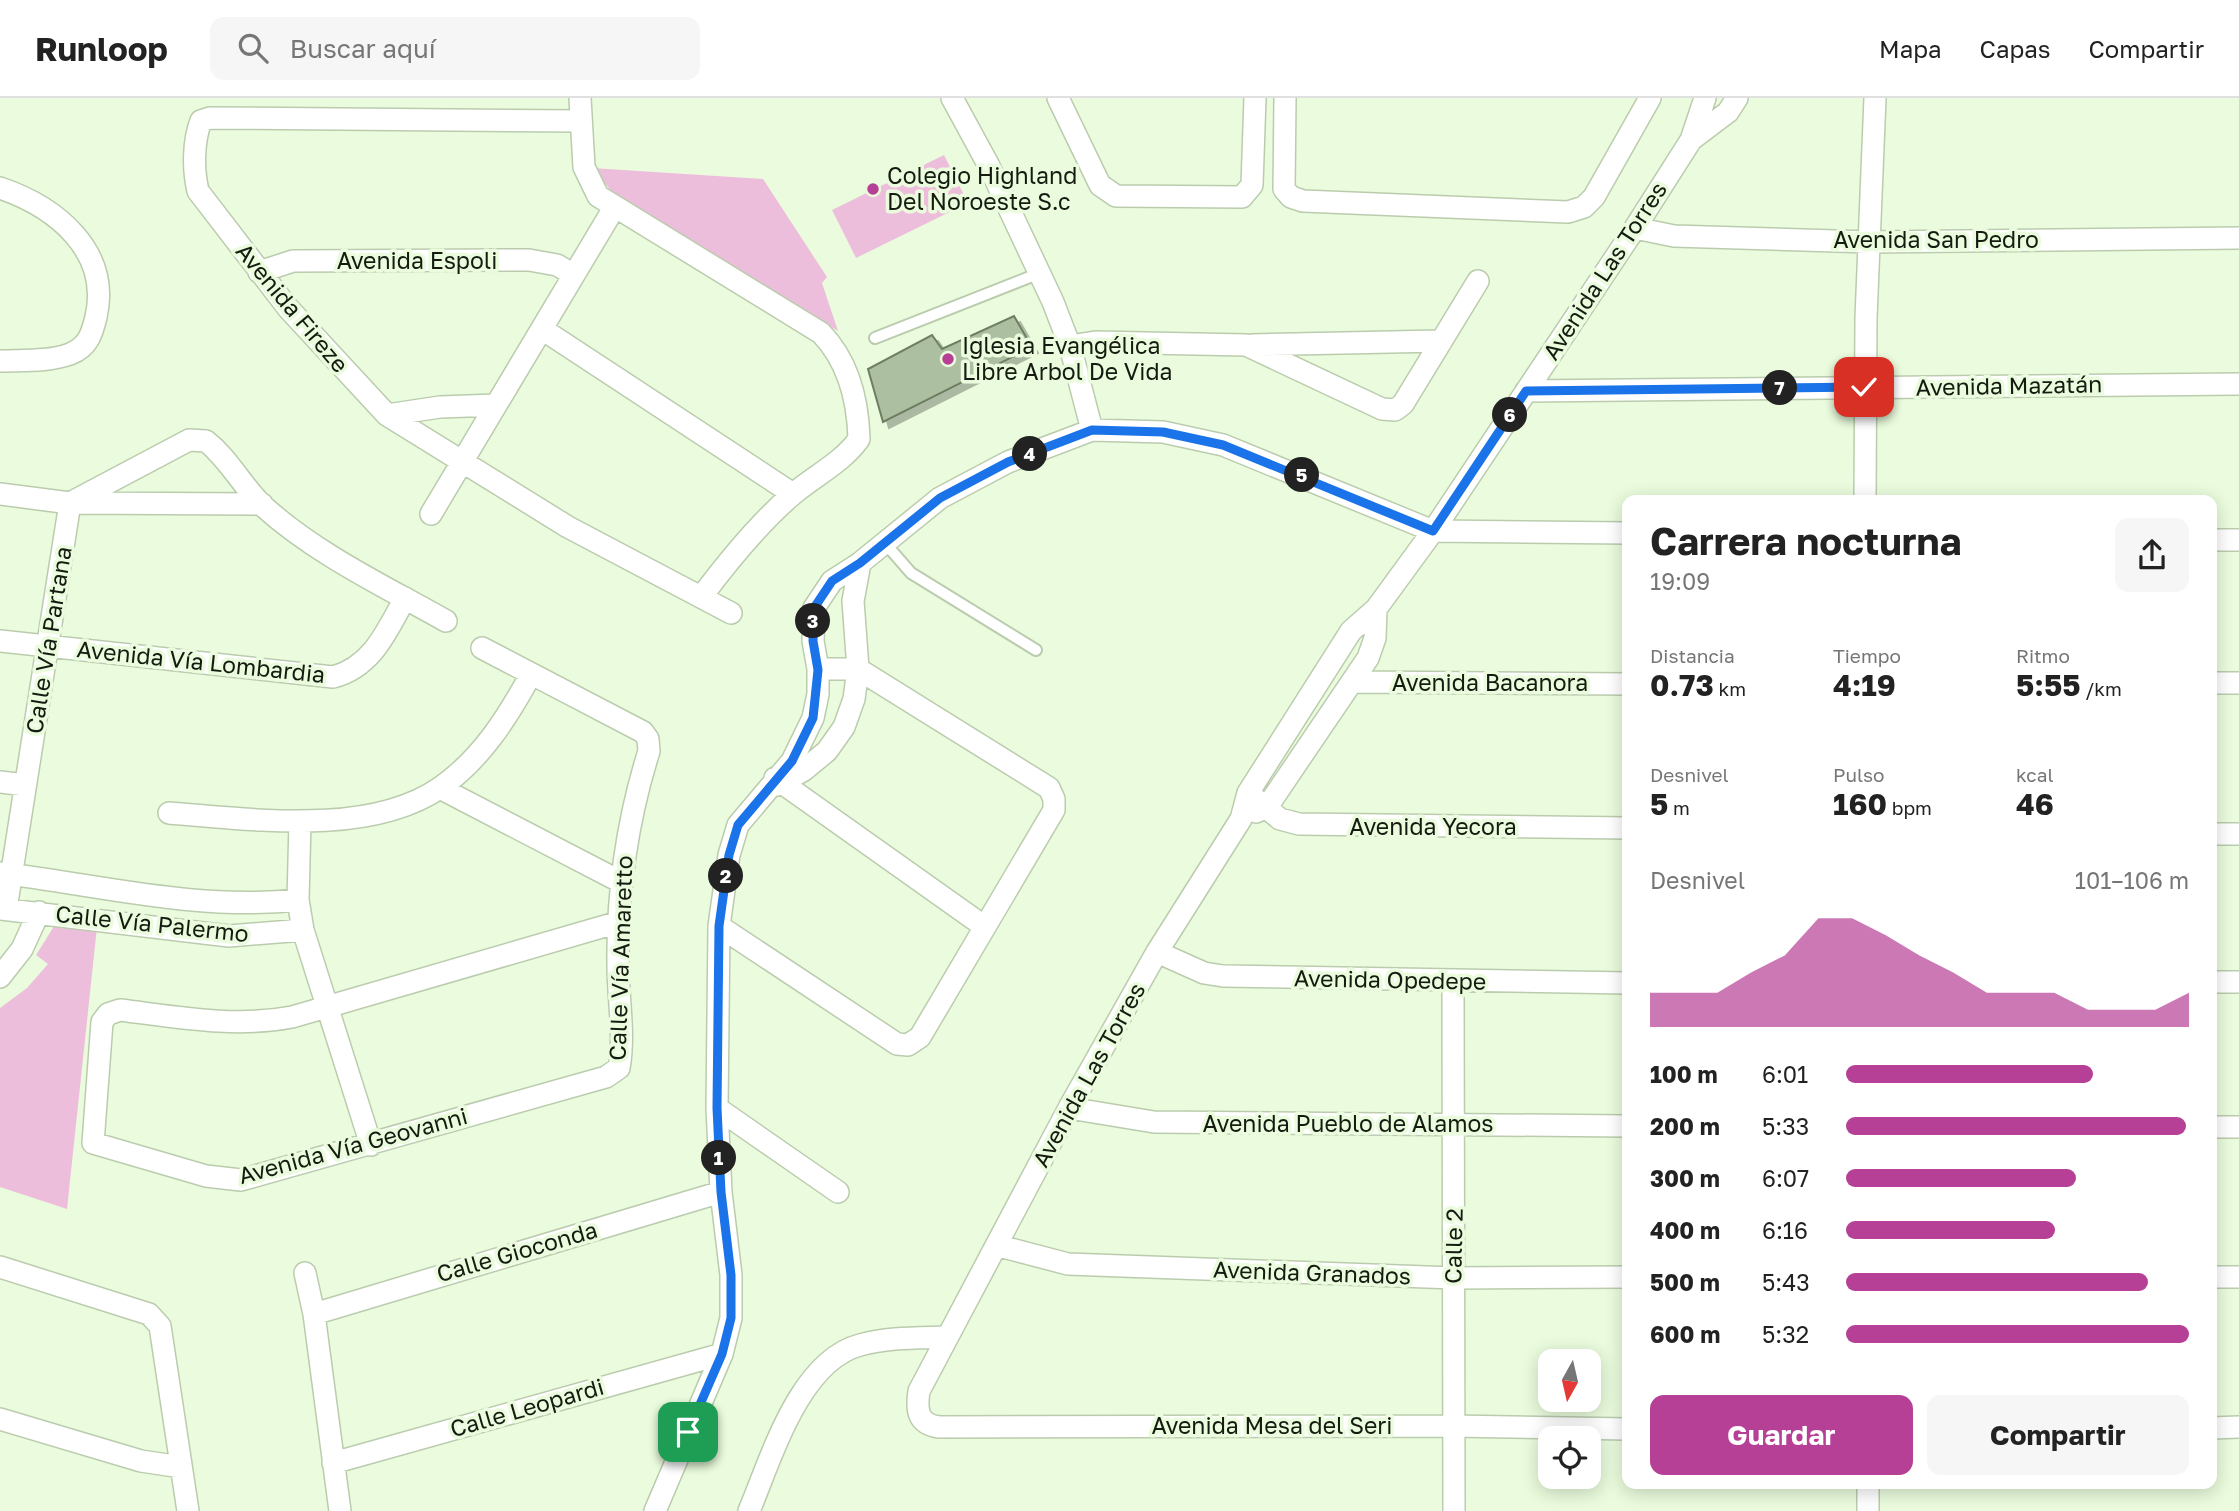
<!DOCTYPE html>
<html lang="es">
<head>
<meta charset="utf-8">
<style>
  :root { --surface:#fff; --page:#f6f6f6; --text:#222; --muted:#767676; --line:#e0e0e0; --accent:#b74097 }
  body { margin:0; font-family:"Golos Text",sans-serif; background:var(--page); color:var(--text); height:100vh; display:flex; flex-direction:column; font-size:26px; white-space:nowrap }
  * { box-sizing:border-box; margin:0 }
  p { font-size:23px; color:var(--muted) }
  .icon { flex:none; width:38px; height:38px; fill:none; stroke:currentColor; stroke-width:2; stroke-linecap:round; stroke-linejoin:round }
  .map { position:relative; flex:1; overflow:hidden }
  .drawer { position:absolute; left:1622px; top:397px; width:595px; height:994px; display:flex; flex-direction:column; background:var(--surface); border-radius:14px; box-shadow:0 4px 18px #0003 }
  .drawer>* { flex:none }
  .needle { width:46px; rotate:188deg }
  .tools { position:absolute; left:1538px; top:1251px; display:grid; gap:14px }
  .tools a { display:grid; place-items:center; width:63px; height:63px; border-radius:14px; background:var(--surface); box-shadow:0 4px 18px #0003; font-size:35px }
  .pin { position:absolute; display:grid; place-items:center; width:60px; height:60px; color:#fff; margin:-30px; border-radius:14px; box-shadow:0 4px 10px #0006 }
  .km { position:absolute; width:35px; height:35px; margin:-18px; border-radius:50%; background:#222; color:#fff; font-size:19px; line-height:35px; text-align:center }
  .round { display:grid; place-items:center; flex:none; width:74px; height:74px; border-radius:14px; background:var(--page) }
  .headline { display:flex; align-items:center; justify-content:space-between; height:119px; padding:0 28px }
  h1 { font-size:38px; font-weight:700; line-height:52px }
  .stats { display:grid; grid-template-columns:repeat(3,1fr); gap:10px; height:119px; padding:7px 28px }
  .stats div { display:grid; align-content:center }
  .stats b { font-size:30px; font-weight:700 }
  .stats small { font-size:19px; font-weight:400 }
  .stats p { font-size:19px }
  .chart { height:196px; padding:14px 28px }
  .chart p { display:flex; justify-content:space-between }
  .chart svg { width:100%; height:126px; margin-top:7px; fill:var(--accent); opacity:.7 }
  .action { display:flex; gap:14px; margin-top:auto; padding:14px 28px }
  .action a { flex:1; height:80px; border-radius:14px; background:var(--accent); color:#fff; font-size:28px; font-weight:700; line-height:80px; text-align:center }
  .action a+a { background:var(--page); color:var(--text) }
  ul { padding:0 28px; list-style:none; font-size:23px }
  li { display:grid; grid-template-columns:112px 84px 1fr; align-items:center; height:52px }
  li i { height:18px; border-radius:9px; background:var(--accent) }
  header { display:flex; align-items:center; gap:42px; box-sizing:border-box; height:98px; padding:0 35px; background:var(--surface); border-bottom:2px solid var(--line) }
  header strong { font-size:33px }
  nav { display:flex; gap:38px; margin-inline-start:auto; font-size:24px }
  .search { width:490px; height:63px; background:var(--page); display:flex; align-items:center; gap:18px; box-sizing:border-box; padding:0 24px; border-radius:14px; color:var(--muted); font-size:26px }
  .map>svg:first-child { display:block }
  .green { fill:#edbedc }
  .building { fill:#adbfa1; stroke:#6e7e63; stroke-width:2; filter:url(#shadow) }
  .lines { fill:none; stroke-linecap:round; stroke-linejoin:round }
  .lane-casing { stroke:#bbccae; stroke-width:14 }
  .street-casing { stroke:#bbccae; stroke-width:24 }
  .lane { stroke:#fff; stroke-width:10 }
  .street { stroke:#fff; stroke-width:21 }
  .route-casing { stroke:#fff; stroke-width:14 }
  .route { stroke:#1a73e8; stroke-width:9 }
  .poi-dot { fill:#b74097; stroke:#eafcdd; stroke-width:2.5 }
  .labels { text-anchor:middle; stroke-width:7; stroke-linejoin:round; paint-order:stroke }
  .poi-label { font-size:23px; fill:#151b10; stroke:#eafcdd; text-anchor:start }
  .street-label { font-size:23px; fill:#151b10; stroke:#eafcdd }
</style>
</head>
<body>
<header>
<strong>Runloop</strong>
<div class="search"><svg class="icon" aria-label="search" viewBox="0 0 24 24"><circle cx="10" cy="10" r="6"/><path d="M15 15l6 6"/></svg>Buscar aquí</div>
<nav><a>Mapa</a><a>Capas</a><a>Compartir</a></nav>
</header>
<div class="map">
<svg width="2239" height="1413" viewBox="0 0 2239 1413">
  <defs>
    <filter id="shadow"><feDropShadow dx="6" dy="6" stdDeviation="0" flood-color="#0004"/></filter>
  </defs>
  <rect width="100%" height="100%" fill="#eafcdd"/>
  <path class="green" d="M944 57 968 105 856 160 832 112Z
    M592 70 763 81 827 179 822 185 838 233 618 101Z
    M56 825 97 829 67 1111 0 1089V910L27 890 48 866 36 857Z"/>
  <path class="building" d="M1014 218 1032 249 883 324 868 271 932 237 942 251Z"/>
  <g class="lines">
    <g class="lane-casing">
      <path id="lane" d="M875 240 1040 175
        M884 444 911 475 1036 552"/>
    </g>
    <g class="street-casing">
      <path id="street" d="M580 0 584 69 598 98 821 235C848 263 858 303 859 341 842 365 814 378 792 397 758 426 729 462 702 498
        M952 0 989 68 1053 204 1070 248 1092 332
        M1058 0 1100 87 1116 98 1242 99 1252 87 1255 0
        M1285 0 1284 91 1291 99 1303 103 1568 114 1584 109 1594 99 1650 0
        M580 23 210 20 201 23C193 43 193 72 198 93L288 210 387 317 568 429 731 515
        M1691 42 1728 14 1737 0
        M0 90C56 109 111 153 96 219 92 236 88 249 70 256 48 264 23 262 0 263
        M1635 130 1674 138 1869 144 2239 140
        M259 174 293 163 529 162 557 167 574 177
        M542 231 793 396
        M1252 247 1439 243
        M1070 248 1095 244 1246 247 1382 311 1395 312 1403 306 1478 183
        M1526 293 2239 286
        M387 317 440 309 496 307
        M0 396 70 405 262 406
        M1865 402 1866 220 1875 0
        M431 416 614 110
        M2212 442H2239
        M0 543 333 579C372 569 387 533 405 500
        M482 550 643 634 648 641 649 653C627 723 617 794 618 867 618 900 625 937 619 970L606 979 241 1082 206 1078 93 1045 102 924 108 916 120 912C177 919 234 930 292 919L619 824
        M1353 584 1628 586
        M2212 585H2239
        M775 680 985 829
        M0 684 25 687
        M778 687 804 672 827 653 844 629 854 601 858 571 853 503 860 465
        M440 690 621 784
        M1248 695 1280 721 1299 726 1628 730
        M1256 714 1267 709 1368 560 1375 540 1376 511
        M169 715C250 721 370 739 441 689 481 661 507 620 530 578
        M300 724 298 802 303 832 371 1047
        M2212 736H2239
        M0 775C99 787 198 813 298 802
        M0 811 229 838 303 832
        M6 811 70 405 189 342 206 343C229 361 242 388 263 408 316 456 384 488 446 523
        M719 828 897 946 908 947 920 939 1054 712V701L1049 690 858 571H818
        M1157 854 1204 875 1223 878 1628 885
        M0 879 22 851 39 814
        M1453 884 1454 1413
        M2212 884H2239
        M717 1010 838 1094
        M1069 1010 1154 1024 1628 1028
        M2212 1029H2239
        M999 1148 1068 1166 1454 1180 1628 1179
        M0 1169 149 1216 160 1228 188 1413
        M305 1175 314 1216 340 1413
        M2212 1179H2239
        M314 1216 721 1094
        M0 1321 141 1363 181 1369
        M2212 1330 2239 1329
        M1628 1331 1452 1328 939 1329C918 1326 916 1313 919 1293L1069 1010 1157 854 1241 721 1248 695 1351 533 1376 511 1433 433 1635 130 1691 42 1705 0
        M333 1365 722 1256
        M655 1413 722 1256 731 1220V1177L721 1094 717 1010 719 828 729 757 738 727 792 663 813 620 818 596V571L813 543 814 510 832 483 860 465 940 400 1008 364 1092 332 1163 334 1223 347 1433 433 1628 435
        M749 1413C771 1361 799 1263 860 1247 888 1239 918 1240 947 1239
        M1868 1413V1386"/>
    </g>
    <use href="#lane" class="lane"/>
    <use href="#street" class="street"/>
  </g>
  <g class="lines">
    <g class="route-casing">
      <path id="route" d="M688 1334 722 1256 731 1220V1177L721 1094 717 1010 719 828 729 757 738 727 792 663 813 620 818 572 813 543 814 510 832 483 860 465 940 400 1008 364 1092 332 1163 334 1223 347 1433 433 1526 293 1864 289"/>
    </g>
    <use href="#route" class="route"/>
  </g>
  <g class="poi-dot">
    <circle cx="873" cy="91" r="7"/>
    <circle cx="948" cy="261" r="7"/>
  </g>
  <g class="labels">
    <g class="poi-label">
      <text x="887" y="86">Colegio Highland<tspan x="887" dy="26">Del Noroeste S.c</tspan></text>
      <text x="962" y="256">Iglesia Evangélica<tspan x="962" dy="26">Libre Arbol De Vida</tspan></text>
    </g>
    <g class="street-label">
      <text x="1936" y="150">Avenida San Pedro</text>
      <text x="417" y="171">Avenida Espoli</text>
      <text transform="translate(1605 173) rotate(-57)" y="8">Avenida Las Torres</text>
      <text transform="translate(292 210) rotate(50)" y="8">Avenida Fireze</text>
      <text transform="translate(2009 288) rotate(-1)" y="8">Avenida Mazatán</text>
      <text transform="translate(49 542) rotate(-81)" y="8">Calle Vía Partana</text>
      <text transform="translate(201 564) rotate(6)" y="8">Avenida Vía Lombardia</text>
      <text x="1490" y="593">Avenida Bacanora</text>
      <text x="1433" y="737">Avenida Yecora</text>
      <text transform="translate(152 826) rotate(6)" y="8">Calle Vía Palermo</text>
      <text transform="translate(621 860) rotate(-88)" y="8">Calle Vía Amaretto</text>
      <text transform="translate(1390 882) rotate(1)" y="8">Avenida Opedepe</text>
      <text transform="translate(1089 977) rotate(-61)" y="8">Avenida Las Torres</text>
      <text x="1348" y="1034">Avenida Pueblo de Alamos</text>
      <text transform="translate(353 1048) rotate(-15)" y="8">Avenida Vía Geovanni</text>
      <text transform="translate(1454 1148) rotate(-89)" y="8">Calle 2</text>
      <text transform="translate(517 1154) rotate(-16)" y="8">Calle Gioconda</text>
      <text transform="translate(1312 1175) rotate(2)" y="8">Avenida Granados</text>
      <text transform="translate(527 1310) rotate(-16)" y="8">Calle Leopardi</text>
      <text x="1272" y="1336">Avenida Mesa del Seri</text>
    </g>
  </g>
</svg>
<div class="tools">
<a><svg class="needle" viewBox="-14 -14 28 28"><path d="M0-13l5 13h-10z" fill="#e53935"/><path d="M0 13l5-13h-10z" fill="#767676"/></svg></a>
<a><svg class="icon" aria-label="locate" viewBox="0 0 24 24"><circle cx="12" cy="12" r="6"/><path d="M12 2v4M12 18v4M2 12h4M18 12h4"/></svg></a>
</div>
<div class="pin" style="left:688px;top:1334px;background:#1e9e55"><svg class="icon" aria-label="arrive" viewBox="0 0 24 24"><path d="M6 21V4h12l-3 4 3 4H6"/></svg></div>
<div class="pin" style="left:1864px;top:289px;background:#d93025"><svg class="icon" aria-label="check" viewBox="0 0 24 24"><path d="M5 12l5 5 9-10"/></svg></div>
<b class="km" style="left:719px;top:1060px">1</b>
<b class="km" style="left:726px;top:778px">2</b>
<b class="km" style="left:813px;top:523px">3</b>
<b class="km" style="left:1030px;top:356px">4</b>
<b class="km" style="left:1302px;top:377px">5</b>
<b class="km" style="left:1510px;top:317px">6</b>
<b class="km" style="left:1780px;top:290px">7</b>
<section class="drawer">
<div class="headline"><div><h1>Carrera nocturna</h1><p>19:09</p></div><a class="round"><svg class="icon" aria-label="share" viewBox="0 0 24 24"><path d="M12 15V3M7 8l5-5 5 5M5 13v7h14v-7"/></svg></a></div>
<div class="stats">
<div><p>Distancia</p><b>0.73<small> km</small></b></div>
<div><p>Tiempo</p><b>4:19</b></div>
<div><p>Ritmo</p><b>5:55<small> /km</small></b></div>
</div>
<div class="stats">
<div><p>Desnivel</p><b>5<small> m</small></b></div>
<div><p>Pulso</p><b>160<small> bpm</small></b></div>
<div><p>kcal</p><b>46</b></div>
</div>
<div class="chart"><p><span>Desnivel</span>101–106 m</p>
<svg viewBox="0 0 160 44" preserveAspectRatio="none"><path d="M0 44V32L10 32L20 32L30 25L40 19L50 6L60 6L70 12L80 19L90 25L100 32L110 32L120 32L130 38L140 38L150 38L160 32V44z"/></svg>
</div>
<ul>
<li><b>100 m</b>6:01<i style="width:72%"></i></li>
<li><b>200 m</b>5:33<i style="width:99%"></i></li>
<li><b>300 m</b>6:07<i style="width:67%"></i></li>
<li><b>400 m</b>6:16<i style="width:61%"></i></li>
<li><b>500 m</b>5:43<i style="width:88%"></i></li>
<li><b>600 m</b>5:32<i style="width:100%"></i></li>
</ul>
<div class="action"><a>Guardar</a><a>Compartir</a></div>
</section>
</div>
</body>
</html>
